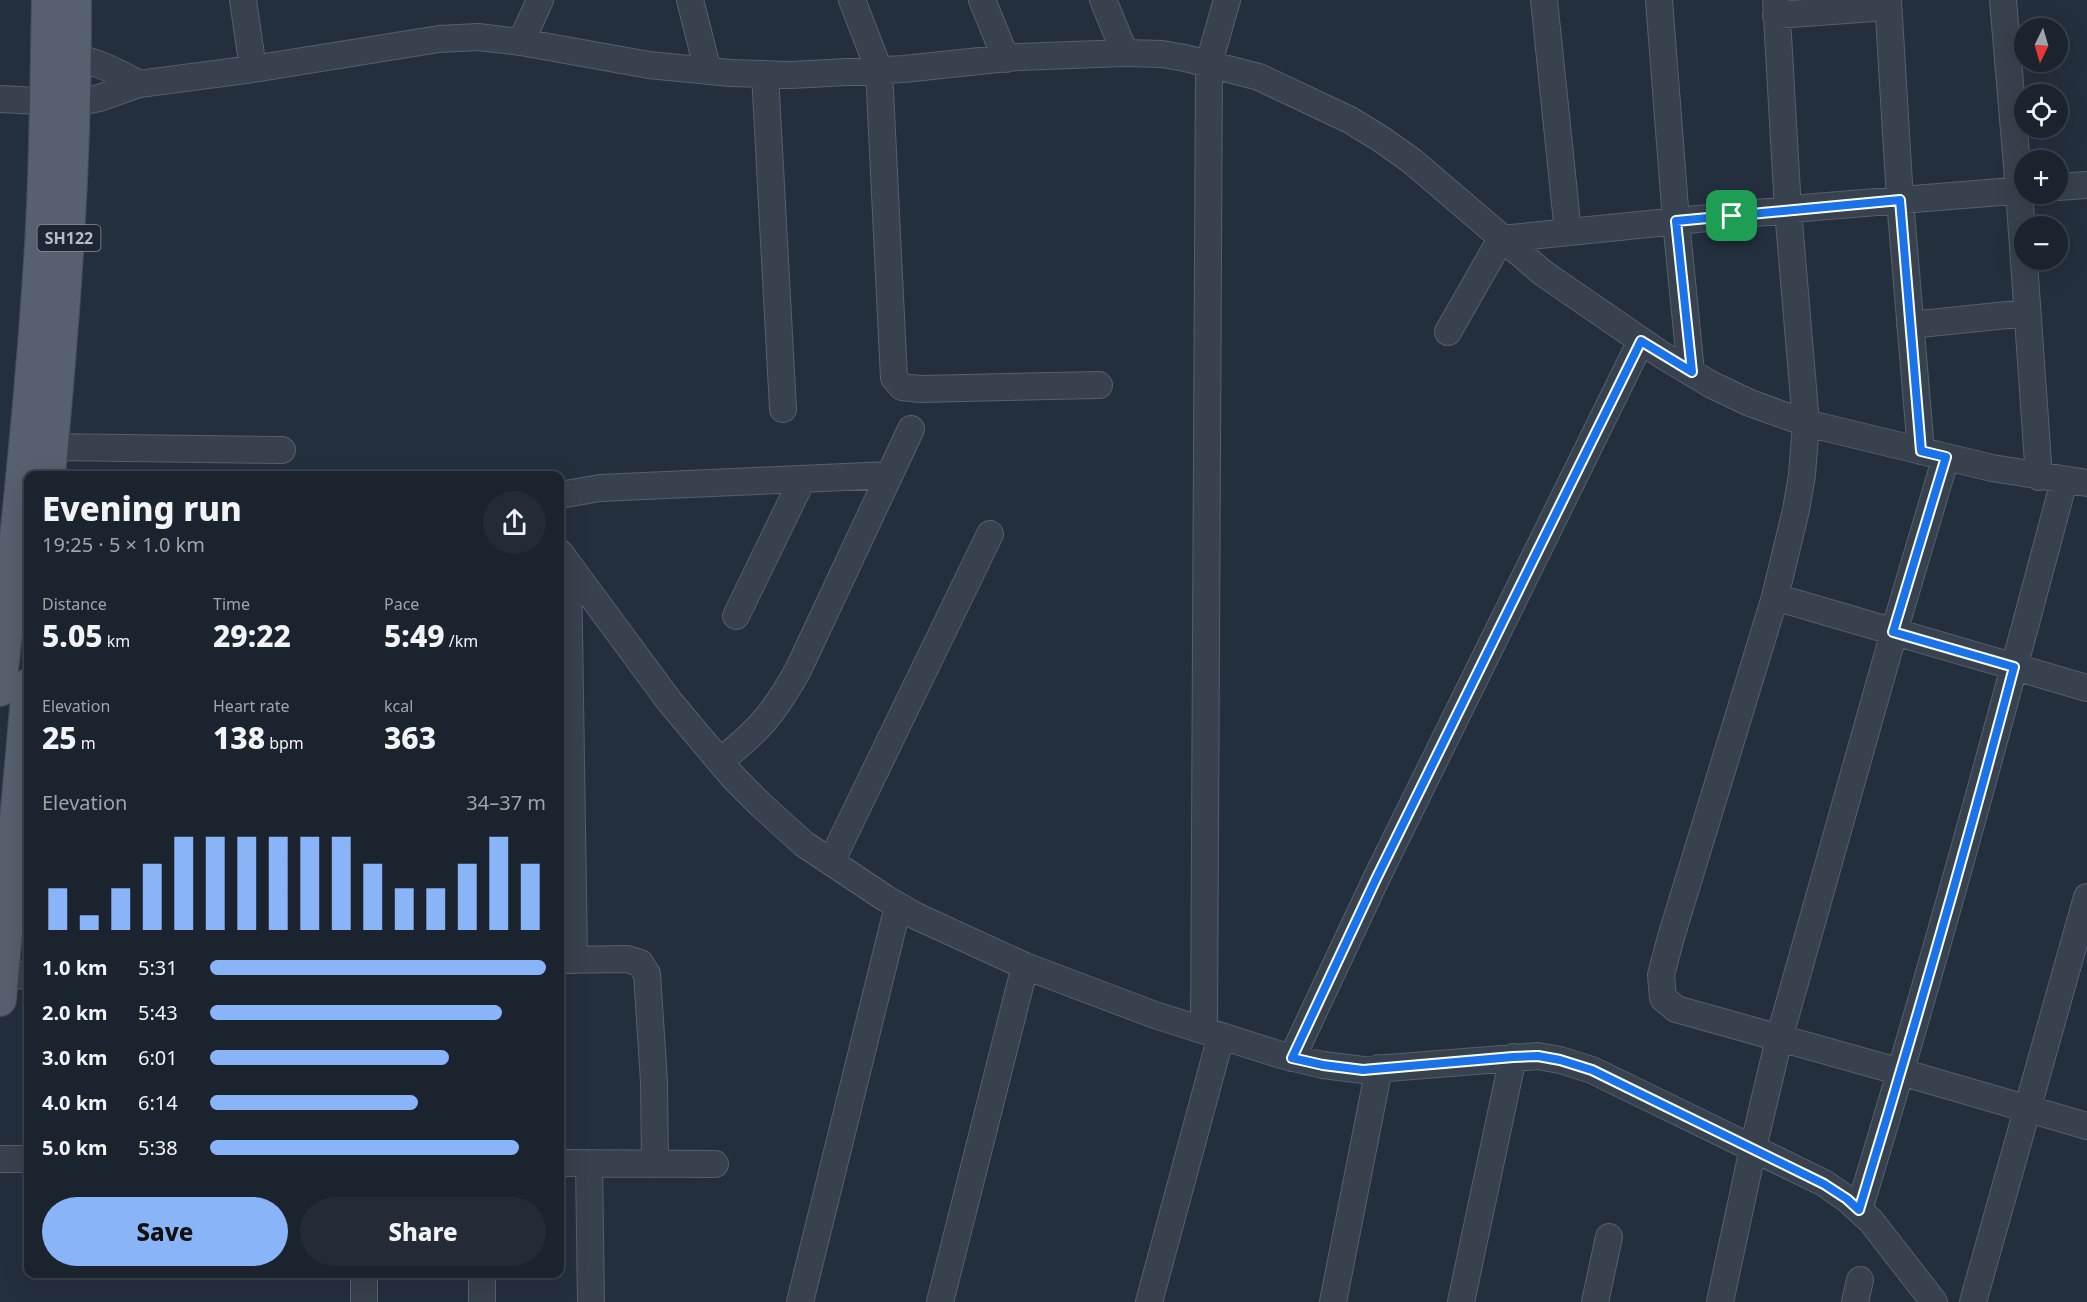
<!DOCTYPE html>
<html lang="en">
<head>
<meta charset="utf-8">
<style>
  :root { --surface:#1b232e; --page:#242b36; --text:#f1f3f6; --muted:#a0a4aa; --line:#39404a; --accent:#8ab4f8 }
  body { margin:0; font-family:"Noto Sans",sans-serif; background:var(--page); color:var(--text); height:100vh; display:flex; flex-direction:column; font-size:22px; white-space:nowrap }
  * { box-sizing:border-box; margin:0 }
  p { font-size:20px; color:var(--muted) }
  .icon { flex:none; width:33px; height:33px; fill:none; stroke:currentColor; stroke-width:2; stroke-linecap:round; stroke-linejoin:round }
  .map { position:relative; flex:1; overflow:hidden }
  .side { position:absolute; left:24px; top:471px; width:540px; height:807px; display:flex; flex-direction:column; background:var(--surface); border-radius:12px; box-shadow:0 6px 24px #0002,0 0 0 2px var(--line) }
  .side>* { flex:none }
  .needle { width:39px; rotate:185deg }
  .fabs { position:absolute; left:2014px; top:18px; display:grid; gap:12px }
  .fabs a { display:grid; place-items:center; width:54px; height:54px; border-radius:50%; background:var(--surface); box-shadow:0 6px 24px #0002,0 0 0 2px var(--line); font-size:30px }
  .pin { position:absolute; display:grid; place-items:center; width:51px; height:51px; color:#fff; margin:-26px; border-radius:12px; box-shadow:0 3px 9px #0006 }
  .round { display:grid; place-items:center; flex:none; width:63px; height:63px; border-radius:32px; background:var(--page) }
  .summary { display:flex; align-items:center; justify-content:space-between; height:102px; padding:0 18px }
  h1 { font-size:33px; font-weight:800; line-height:45px }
  .stats { display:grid; grid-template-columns:repeat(3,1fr); gap:9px; height:102px; padding:6px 18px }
  .stats div { display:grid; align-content:center }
  .stats b { font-size:30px; font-weight:800 }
  .stats small { font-size:16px; font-weight:400 }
  .stats p { font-size:16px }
  .chart { height:168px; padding:12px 18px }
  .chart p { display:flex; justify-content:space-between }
  .chart svg { width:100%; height:108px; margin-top:6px; stroke:var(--accent); stroke-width:6 }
  .action { display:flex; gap:12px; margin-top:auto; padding:12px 18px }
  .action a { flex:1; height:69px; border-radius:36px; background:var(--accent); color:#111; font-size:24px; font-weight:800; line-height:69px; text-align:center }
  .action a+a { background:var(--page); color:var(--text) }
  ul { padding:0 18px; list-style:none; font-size:20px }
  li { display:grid; grid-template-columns:96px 72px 1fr; align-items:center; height:45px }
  li i { height:15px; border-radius:8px; background:var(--accent) }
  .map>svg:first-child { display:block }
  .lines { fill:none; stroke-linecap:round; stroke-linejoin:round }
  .minor-casing { stroke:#565f6c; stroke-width:28 }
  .major-casing { stroke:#414a57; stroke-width:34 }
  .minor { stroke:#38414e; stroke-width:26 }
  .major { stroke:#56606e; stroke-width:32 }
  .route-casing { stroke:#fff; stroke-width:12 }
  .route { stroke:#1a73e8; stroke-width:8 }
  .labels { text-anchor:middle; stroke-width:6; stroke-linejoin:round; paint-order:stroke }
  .shield { fill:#1d2633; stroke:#878f9c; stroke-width:1.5 }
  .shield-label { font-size:16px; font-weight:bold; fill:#b4bcc9 }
</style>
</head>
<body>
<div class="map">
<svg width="2087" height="1302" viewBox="0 0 2087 1302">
  <rect width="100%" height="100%" fill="#242f3e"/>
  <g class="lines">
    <g class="minor-casing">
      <path id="minor" d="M243 0 253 69
        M690 0 708 71
        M852 0 879 70 894 378 902 387 920 389 1099 385
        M982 0 1006 59
        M1103 0 1125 53
        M1544 0 1568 232
        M1659 0 1676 221 1691 372
        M1776 0 1788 210 1806 423 1802 475 1796 510 1775 597 1671 937 1661 975 1663 998 1676 1009 1901 1072 2087 1126
        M1888 0 1900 200 1921 451
        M2003 0 2019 190 2039 477
        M1776 15 1888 7
        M521 42 540 0
        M58 56C88 57 113 69 139 84
        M765 74 783 409
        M0 99 75 103 99 98 139 84 253 69 439 39 478 37 521 42 649 65 730 73 791 75 904 69 1018 57 1125 53 1162 54 1185 58 1259 77 1350 120 1381 139 1412 161 1543 273 1662 355 1712 385 1750 403 1806 423 1992 468 2087 483
        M2058 187 2087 185
        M1910 325 2027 313
        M1448 332 1501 239 1815 207 2025 190
        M52 447 282 450
        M560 495 600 488 889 475
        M560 553 670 702 733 777 761 805 804 844 885 898 916 916 1025 966 1155 1015 1281 1055 1323 1065 1363 1070 1538 1056 1560 1060 1592 1070 1824 1183 1847 1199 1871 1221 1934 1302
        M568 564 574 960
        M1775 597 2087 688
        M736 616 802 480
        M720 761C759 731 774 713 798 670L911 429
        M831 862 990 534
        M560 960 627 959 640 963 647 974 654 1081 655 1164
        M2 978 28 974
        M1204 1030 1209 63 1227 0
        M1292 1058 1376 879 1641 341
        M0 1159H28
        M560 1163 715 1164
        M589 1164 591 1302
        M1859 1210C1933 968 1999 725 2064 481
        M364 1274V1302
        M482 1274V1302
        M800 1302 898 906
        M940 1302 1025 966
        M1149 1302 1221 1036
        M1333 1302 1379 1068
        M1461 1302 1513 1057
        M1595 1302 1609 1237
        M1720 1302 1753 1148 1779 1039 1894 632 1946 457
        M1855 1302 1860 1280
        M1973 1302 2087 897"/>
    </g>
    <g class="major-casing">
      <path id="major" d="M49 476C64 317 76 159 75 0
        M0 690C15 547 31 404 40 260 46 173 46 86 48 0
        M0 1000 28 685"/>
    </g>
    <use href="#minor" class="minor"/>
    <use href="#major" class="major"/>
  </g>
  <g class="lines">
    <g class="route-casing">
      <path id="route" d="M1900 200 1921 451 1946 457 1893 632 2014 667C1966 849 1914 1030 1859 1210L1847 1199 1824 1184 1592 1070 1560 1060 1538 1056 1513 1057 1363 1070 1323 1065 1292 1058 1376 879 1641 341 1692 372 1676 221Z"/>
    </g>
    <use href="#route" class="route"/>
  </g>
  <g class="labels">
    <rect class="shield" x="37.5" y="225" width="63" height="26" rx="4.5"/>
    <g class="shield-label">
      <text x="69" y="244">SH122</text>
    </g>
  </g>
</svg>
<div class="fabs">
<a><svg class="needle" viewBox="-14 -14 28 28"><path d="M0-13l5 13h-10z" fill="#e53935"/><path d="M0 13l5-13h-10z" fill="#a0a4aa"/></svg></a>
<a><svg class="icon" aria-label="locate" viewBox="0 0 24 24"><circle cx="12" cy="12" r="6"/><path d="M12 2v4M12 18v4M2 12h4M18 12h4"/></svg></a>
<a>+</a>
<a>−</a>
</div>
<div class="pin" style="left:1732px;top:216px;background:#1e9e55"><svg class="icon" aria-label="arrive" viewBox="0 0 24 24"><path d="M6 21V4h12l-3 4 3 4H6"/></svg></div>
<section class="side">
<div class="summary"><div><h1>Evening run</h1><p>19:25 · 5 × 1.0 km</p></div><a class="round"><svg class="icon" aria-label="share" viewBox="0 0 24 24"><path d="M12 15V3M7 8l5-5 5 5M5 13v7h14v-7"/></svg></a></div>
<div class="stats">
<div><p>Distance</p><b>5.05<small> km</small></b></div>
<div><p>Time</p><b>29:22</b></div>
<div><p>Pace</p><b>5:49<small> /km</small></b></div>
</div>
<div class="stats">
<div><p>Elevation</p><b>25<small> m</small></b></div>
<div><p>Heart rate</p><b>138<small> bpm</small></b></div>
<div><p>kcal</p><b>363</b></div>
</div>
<div class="chart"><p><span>Elevation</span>34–37 m</p>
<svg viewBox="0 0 160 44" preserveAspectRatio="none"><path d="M5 44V27M15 44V38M25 44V27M35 44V17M45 44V6M55 44V6M65 44V6M75 44V6M85 44V6M95 44V6M105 44V17M115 44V27M125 44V27M135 44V17M145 44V6M155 44V17"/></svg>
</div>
<ul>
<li><b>1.0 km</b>5:31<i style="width:100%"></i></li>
<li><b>2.0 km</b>5:43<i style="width:87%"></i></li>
<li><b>3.0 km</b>6:01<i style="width:71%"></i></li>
<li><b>4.0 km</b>6:14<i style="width:62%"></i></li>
<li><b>5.0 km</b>5:38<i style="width:92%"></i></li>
</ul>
<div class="action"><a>Save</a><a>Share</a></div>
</section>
</div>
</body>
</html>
